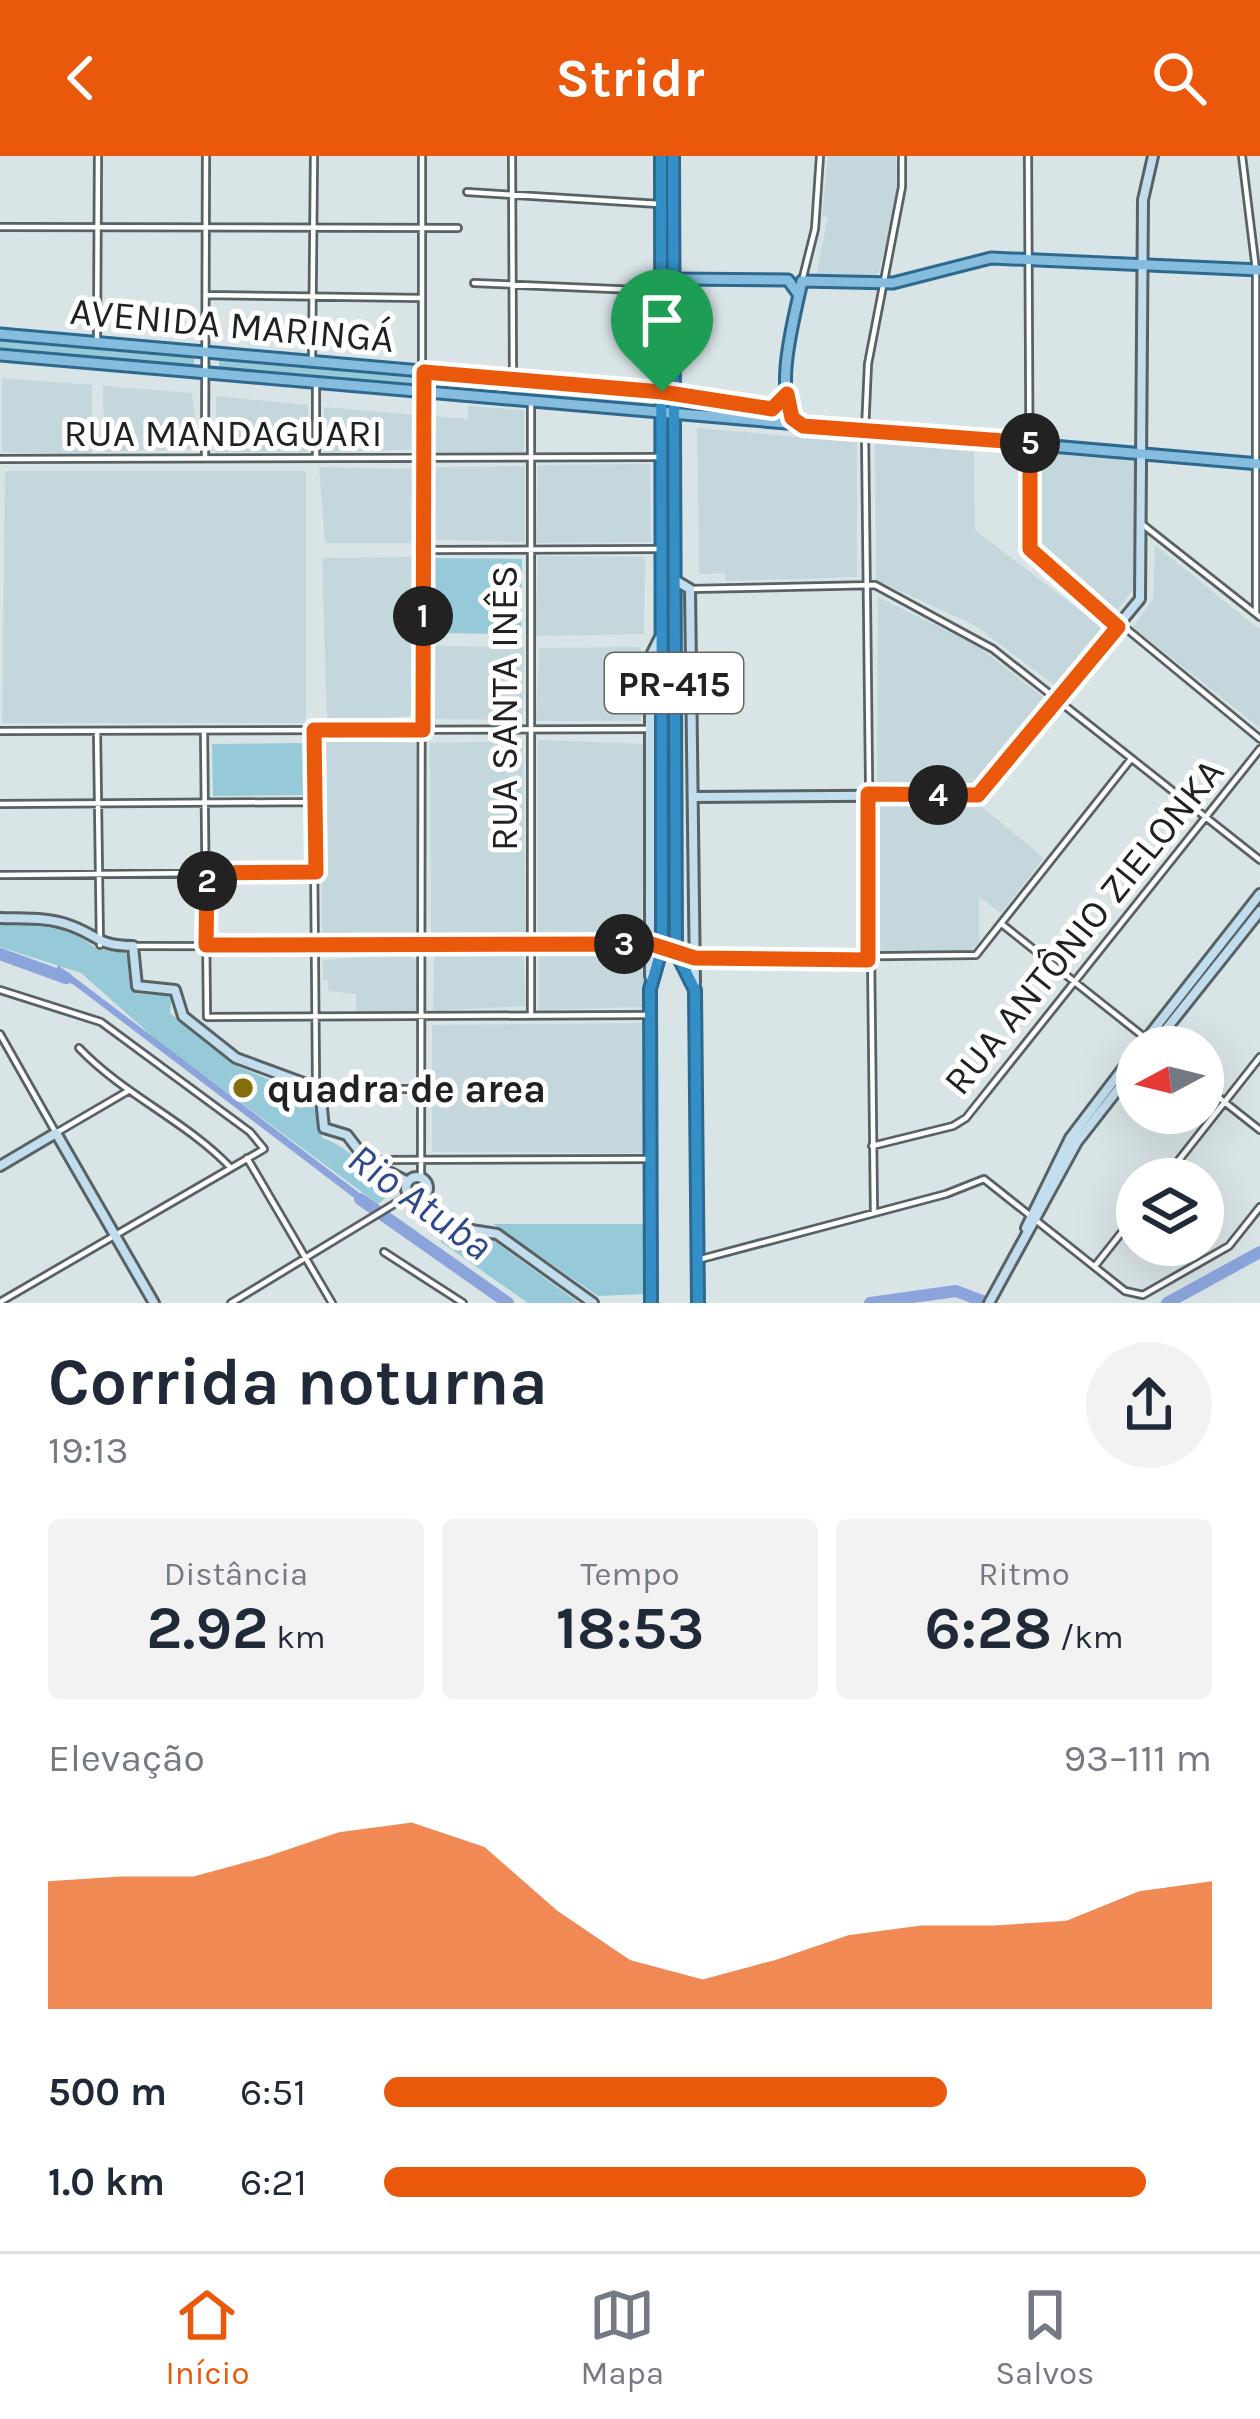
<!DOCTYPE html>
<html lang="pt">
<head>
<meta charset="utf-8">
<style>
  :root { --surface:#fff; --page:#f2f2f3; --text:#1f2937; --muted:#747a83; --line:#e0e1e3; --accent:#ea580c }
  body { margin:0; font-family:Karla,sans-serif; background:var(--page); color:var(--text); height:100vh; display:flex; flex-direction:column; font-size:45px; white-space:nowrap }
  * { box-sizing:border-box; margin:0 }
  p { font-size:39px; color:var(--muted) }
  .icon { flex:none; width:66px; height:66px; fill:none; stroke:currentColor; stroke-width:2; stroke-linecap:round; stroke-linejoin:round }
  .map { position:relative; height:1147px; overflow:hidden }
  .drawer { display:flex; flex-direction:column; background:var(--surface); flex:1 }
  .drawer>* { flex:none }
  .needle { width:78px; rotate:263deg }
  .controls { position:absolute; left:1116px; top:870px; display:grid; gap:24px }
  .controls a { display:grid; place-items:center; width:108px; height:108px; border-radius:50%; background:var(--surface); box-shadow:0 12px 48px #0002; font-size:60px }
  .pin { position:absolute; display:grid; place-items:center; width:102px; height:102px; color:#fff; margin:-123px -51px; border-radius:50% 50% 50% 0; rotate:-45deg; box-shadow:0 0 12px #0007 }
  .pin .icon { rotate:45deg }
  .km { position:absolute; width:60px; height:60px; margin:-30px; border-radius:50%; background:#222; color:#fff; font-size:33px; line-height:60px; text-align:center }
  .round { display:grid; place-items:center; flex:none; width:126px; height:126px; border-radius:63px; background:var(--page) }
  .overview { display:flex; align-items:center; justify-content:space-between; height:204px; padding:0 48px }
  h1 { font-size:66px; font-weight:700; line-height:90px }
  .figures { display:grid; grid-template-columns:repeat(3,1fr); gap:18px; height:204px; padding:12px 48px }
  .figures div { display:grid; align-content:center; border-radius:12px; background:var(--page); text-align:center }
  .figures b { font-size:60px; font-weight:700 }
  .figures small { font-size:33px; font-weight:400 }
  .figures p { font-size:33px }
  .chart { height:336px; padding:24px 48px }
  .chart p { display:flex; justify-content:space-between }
  .chart svg { width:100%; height:216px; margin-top:12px; fill:var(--accent); opacity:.7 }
  ul { padding:0 48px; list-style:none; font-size:39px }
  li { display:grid; grid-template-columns:192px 144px 1fr; align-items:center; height:90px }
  li i { height:30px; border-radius:15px; background:var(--accent) }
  header { display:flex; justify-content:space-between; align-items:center; height:156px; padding:0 48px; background:var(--accent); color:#fff; font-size:54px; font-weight:700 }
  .tabs { display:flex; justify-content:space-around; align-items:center; height:168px; border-top:3px solid var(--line); background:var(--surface); font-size:33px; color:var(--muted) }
  .tabs a { display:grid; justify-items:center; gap:6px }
  .tabs .selected { color:var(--accent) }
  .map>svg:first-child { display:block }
  .built { fill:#c4d7dc }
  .green { fill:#97cad8 }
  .water { fill:#8ba5dc }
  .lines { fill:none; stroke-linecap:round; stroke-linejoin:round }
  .river { stroke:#8ba5dc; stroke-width:12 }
  .street-casing { stroke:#586264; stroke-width:10 }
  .secondary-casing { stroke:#586264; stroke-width:14 }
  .primary-casing { stroke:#2d698e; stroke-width:15 }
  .highway-casing { stroke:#2d698e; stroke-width:16 }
  .street { stroke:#fff; stroke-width:4.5 }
  .secondary { stroke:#c2ddee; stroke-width:8 }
  .primary { stroke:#86bcdd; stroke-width:9 }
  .highway { stroke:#358fc7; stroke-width:10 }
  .route-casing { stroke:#fff; stroke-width:24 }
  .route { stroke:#ea580c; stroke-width:15 }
  .poi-dot { fill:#866d0b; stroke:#fff; stroke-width:4.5 }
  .labels { text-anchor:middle; stroke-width:10; stroke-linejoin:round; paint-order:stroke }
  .shield { fill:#fff; stroke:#626465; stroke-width:3 }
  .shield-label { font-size:36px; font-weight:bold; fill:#1e2223 }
  .street-label { font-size:39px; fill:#1e2223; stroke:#fff }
  .poi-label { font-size:39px; font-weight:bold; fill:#1e2223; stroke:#fff; text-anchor:start }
  .water-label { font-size:42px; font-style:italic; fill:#2d488b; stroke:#fff }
</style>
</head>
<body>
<header><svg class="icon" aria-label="back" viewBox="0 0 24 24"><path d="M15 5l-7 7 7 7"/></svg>Stridr<svg class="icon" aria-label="search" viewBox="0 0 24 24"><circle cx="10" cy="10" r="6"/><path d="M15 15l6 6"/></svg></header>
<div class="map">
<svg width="1260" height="1147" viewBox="0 0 1260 1147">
  <rect width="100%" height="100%" fill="#d9e4e7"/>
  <path class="built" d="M828 0H896L897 39 878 119H816L828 61 822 60Z
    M2 222 92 229V299L2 296Z
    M103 230 192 237 198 293 104 296Z
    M216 240 308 249V296H216Z
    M468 250 524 254V296H428V260L468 263Z
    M324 251 415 259V293L324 297Z
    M697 272 857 286V421L726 425 725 417 699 418Z
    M875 287 974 296 975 374 1103 472 1057 531 976 470 876 424Z
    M1037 295 1134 305V432L1116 456 1038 395Z
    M650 308 651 386 536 387 538 309Z
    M525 310V386L429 384 436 311Z
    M319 311 414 313 413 387H325Z
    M5 315H306V567H2Z
    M1155 389 1260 474V572L1133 471 1153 443Z
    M538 400 645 401 644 478 535 480Z
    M413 401 416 559 327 568 322 402Z
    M878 441 976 489 1045 543 977 632H877Z
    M431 490 524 491 523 564 430 563Z
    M641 491V565H536L539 492Z
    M321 584 416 587V782L322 781Z
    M538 584 643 588 642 782 538 780Z
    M523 585 526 780 431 783 430 587Z
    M877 647H977L1044 702 1001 757 979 741V786L972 794 878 796Z
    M434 796H523L526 850 433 855Z
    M539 796H644V851L539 854Z
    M408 798 418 806 416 855H356V838L328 835V824H323V804Z
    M644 867 646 997 432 996V869Z"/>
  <path class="green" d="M0 182 194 198V210L0 193Z
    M219 199 419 221V232L219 214Z
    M519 228 647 240 646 251 518 239Z
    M429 402 522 403 521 478 429 477Z
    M307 587V639L213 640 212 588Z
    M0 766 70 774 97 793 126 797 137 838 172 839 170 857 239 911 312 941 322 982C352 992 367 1016 396 1033L378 1048 160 887 81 817 0 791Z
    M493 1068H645V1138L598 1140Z
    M443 1079 487 1080 579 1147H528L441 1086Z"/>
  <path class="water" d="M58 809 378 1051 370 1054 74 829 54 820Z"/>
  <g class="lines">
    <path class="river" d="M0 798 66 822
      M360 1043 508 1147
      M870 1147 956 1135 988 1147
      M1167 1147 1260 1096"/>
    <g class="street-casing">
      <path id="street" d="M422 0V216
        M512 0 513 222
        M1028 0 1030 393 1260 583
        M1242 0 1256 114V457
        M467 36 659 48
        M0 71 458 72
        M802 125 815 73 820 0
        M474 127 660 135
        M206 139 422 142
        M97 185 98 0
        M312 206 314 0
        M531 245V859
        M205 302 206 0
        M316 302V230
        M0 303 660 301
        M1142 368 1260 461
        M423 394 657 393
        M690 433 875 429 993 493 1260 704
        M0 575 648 573
        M97 575 100 789
        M204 575 207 861
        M313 576 316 923 320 933H424
        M0 648 315 646
        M0 719 316 716
        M1003 769 1144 881
        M133 790 660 791
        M677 796 710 802 976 799 1131 603
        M0 834 101 866 250 976 264 993 0 1146
        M207 861 645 859
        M0 878 56 977 128 935
        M79 892C125 940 185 964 231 1012
        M1203 929 1260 974
        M872 990 953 970 966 962 1260 593
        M247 1002 332 1147
        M374 1004 651 1003
        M421 1022 422 236
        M1164 1023 1260 901
        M874 1057 865 275 868 208 902 31V0
        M384 1096 463 1147
        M701 1103 946 1038 984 1023 1125 1135 1143 1139 1229 1090 1260 1051
        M1095 1110 1137 1057
        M231 1147 409 1039"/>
    </g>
    <g class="secondary-casing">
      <path id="secondary" d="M675 424 690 433 695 827
        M693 641 978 639 1140 443 1143 44 1153 0
        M0 762C23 763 48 761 69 769 98 779 97 790 133 790L137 830 175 834 183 860 236 902 320 933 324 972 347 979 366 1004 408 1026
        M650 820V501L659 483
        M1140 891 1260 738
        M1152 891 1260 755
        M0 1010 56 977 154 1147
        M406 1032a11 11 0 1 1 22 0a11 11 0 1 1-22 0Z
        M422 1042 439 1069 497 1078 593 1147
        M1026 1072 1070 982 1137 894
        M989 1147 1077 986 1137 909"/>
    </g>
    <g class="primary-casing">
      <path id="primary" d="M673 123 788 124 799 139
        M0 178 661 236 772 253 787 238
        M0 199 1260 308
        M798 268C771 240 795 160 802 125L893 127 991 102 1260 114"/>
    </g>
    <g class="highway-casing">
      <path id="highway" d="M673 0 676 796 695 834 698 1147
        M651 1147 650 833 662 791 661 0"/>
    </g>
    <use href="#street" class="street"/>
    <use href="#secondary" class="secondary"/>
    <use href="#primary" class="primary"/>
    <use href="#highway" class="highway"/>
  </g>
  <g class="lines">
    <g class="route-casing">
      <path id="route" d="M424 216 662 236 772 253 787 238 792 262 803 270 1030 287V393L1118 471 978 639 868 638V804L695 802 651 788 206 789 207 717 316 716 314 574H423Z"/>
    </g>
    <use href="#route" class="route"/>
  </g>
  <circle class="poi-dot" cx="243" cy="932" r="12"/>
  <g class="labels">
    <rect class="shield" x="605" y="497" width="138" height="60" rx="9"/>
    <g class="shield-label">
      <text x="674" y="540">PR-415</text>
    </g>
    <g class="street-label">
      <text transform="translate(232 168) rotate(5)" y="14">AVENIDA MARINGÁ</text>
      <text x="223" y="290">RUA MANDAGUARI</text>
      <text transform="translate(503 552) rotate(-90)" y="14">RUA SANTA INÊS</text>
      <text transform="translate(1083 770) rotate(-51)" y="14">RUA ANTÔNIO ZIELONKA</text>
    </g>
    <g class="poi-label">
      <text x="267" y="946">quadra de area</text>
    </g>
    <g class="water-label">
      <text transform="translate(421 1045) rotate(36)" y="15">Rio Atuba</text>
    </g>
  </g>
</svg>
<div class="controls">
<a><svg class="needle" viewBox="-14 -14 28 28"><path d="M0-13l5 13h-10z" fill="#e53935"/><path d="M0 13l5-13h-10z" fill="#747a83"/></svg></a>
<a><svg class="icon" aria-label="layers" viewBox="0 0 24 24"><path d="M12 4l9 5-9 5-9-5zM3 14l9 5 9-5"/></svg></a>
</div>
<div class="pin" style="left:662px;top:236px;background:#1e9e55"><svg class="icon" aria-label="arrive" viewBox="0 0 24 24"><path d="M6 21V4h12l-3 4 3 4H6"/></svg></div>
<b class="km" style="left:423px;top:460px">1</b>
<b class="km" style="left:207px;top:725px">2</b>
<b class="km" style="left:624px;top:788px">3</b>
<b class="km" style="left:938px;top:639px">4</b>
<b class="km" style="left:1030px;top:287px">5</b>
</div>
<section class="drawer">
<div class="overview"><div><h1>Corrida noturna</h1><p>19:13</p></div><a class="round"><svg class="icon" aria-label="share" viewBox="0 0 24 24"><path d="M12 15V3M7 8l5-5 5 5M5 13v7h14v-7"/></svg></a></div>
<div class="figures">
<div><p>Distância</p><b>2.92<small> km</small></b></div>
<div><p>Tempo</p><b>18:53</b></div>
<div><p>Ritmo</p><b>6:28<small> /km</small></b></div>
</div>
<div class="chart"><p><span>Elevação</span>93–111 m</p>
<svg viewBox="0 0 160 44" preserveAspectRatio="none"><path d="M0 44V18L10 17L20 17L30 13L40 8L50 6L60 11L70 24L80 34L90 38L100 34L110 29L120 27L130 27L140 26L150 20L160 18V44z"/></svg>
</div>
<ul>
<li><b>500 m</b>6:51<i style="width:68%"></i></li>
<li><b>1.0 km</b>6:21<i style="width:92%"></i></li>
</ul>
</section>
<nav class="tabs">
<a class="selected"><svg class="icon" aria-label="home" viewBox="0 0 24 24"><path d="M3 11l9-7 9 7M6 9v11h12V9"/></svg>Início</a>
<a><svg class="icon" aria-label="map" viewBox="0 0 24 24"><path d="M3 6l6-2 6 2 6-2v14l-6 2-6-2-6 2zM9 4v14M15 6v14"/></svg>Mapa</a>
<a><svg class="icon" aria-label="saved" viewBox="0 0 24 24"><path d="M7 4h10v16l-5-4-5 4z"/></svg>Salvos</a>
</nav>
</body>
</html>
